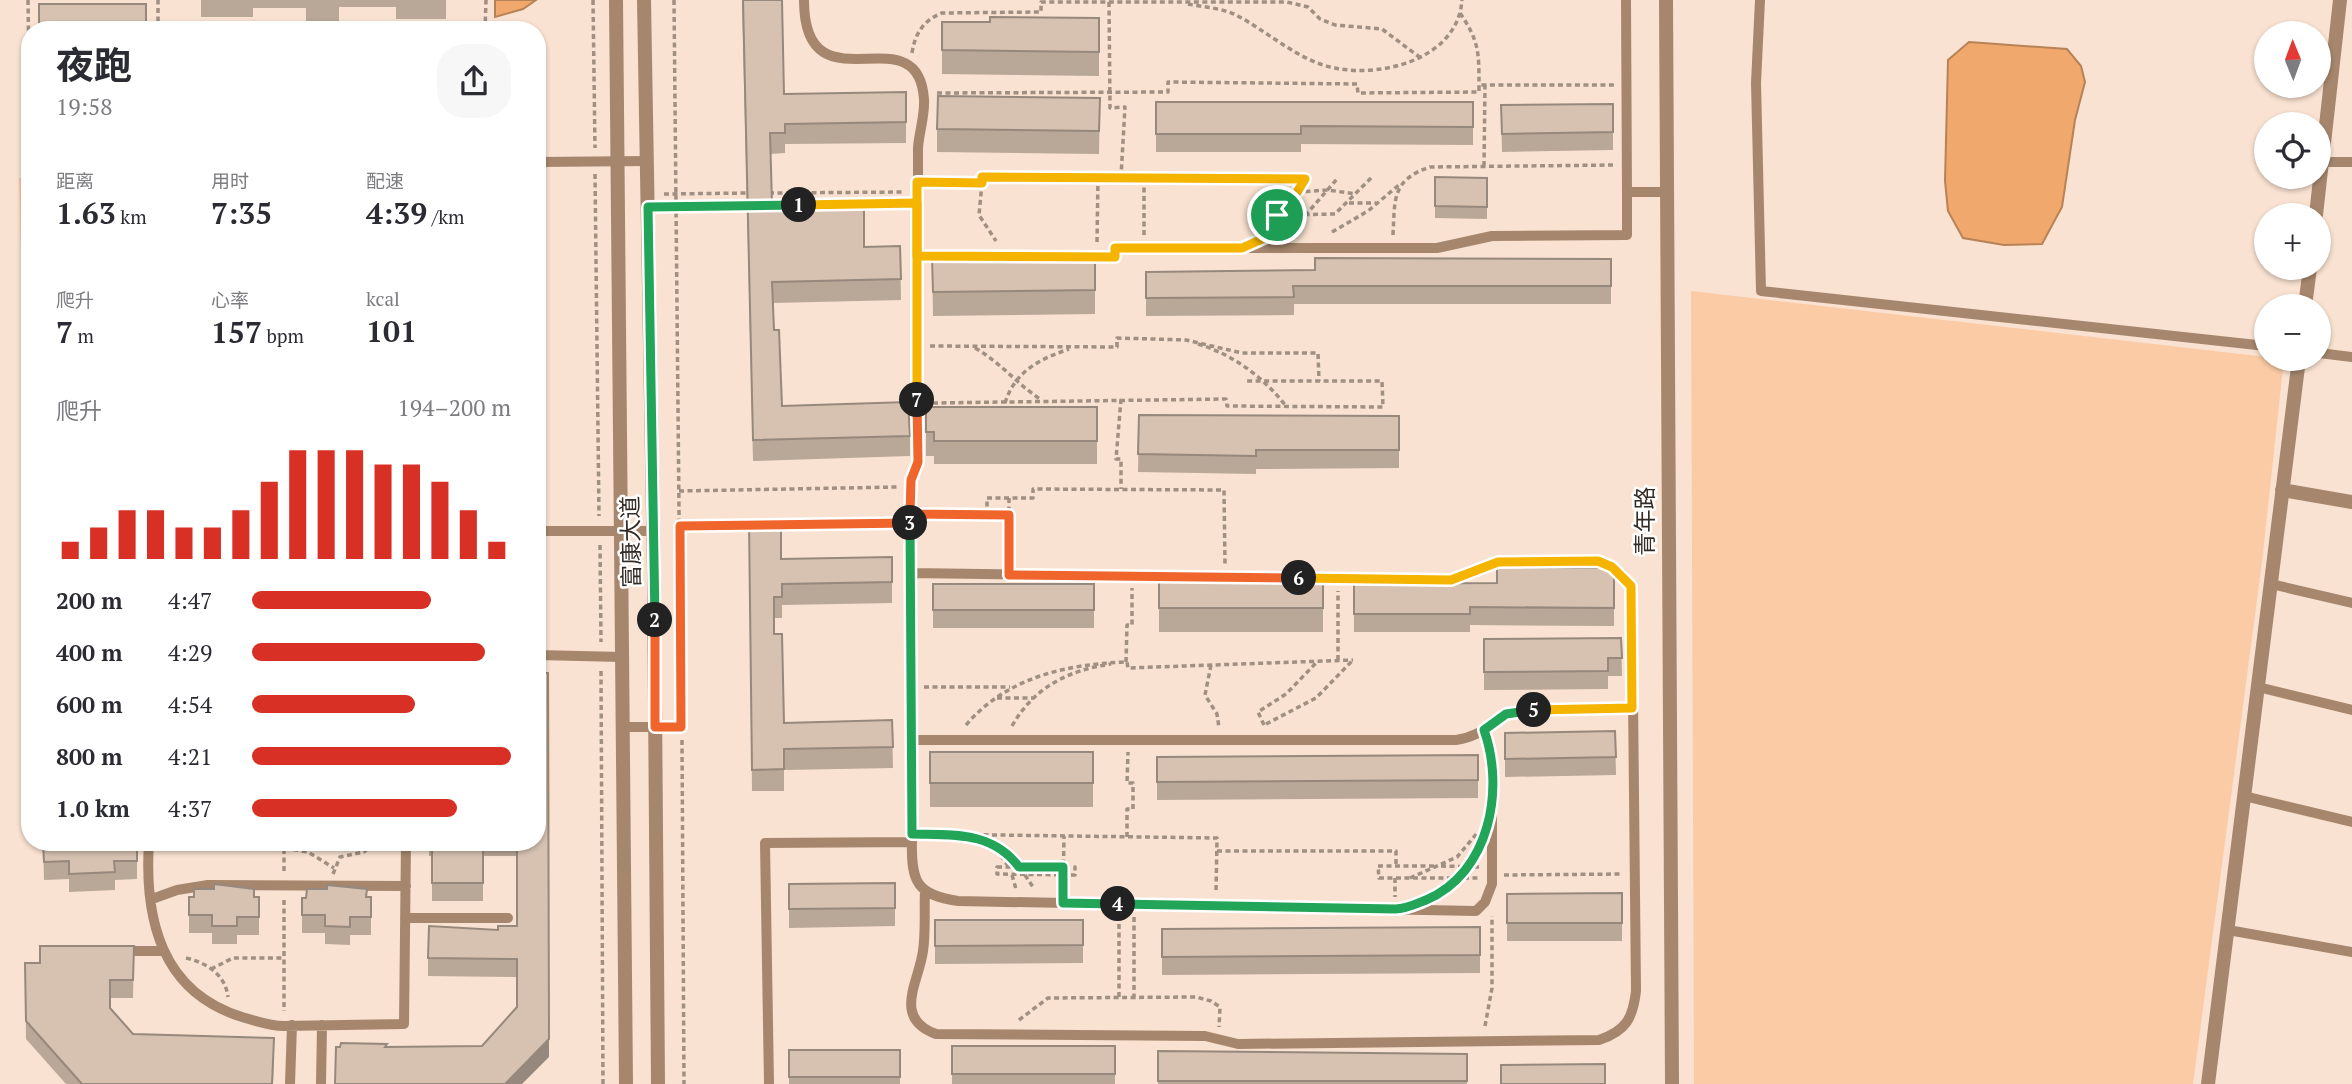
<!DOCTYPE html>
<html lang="zh">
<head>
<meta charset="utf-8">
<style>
  :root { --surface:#fff; --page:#f7f7f7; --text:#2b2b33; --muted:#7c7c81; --accent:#d93025 }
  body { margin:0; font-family:"PT Serif","Noto Sans SC",serif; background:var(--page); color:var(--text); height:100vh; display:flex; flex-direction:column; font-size:26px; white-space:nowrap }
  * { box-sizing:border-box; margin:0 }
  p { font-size:23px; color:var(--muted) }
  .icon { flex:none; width:38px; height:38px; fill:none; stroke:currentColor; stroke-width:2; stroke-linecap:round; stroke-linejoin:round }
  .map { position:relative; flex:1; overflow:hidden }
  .drawer { position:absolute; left:21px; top:21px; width:525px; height:830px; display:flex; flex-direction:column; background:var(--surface); border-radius:28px; box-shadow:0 2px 5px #0004 }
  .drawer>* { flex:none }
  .needle { width:46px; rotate:359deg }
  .buttons { position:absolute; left:2254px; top:21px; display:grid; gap:14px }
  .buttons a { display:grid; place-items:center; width:77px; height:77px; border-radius:50%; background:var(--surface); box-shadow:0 2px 5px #0004; font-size:35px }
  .pin { position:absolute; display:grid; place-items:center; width:60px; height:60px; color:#fff; margin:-30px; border:4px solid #fff; border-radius:50%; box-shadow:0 2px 7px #0007 }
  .km { position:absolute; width:35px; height:35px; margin:-18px; border-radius:50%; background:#222; color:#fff; font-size:19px; line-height:35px; text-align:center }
  .round { display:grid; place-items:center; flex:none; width:74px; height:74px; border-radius:28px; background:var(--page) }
  .summary { display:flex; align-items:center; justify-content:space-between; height:119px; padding:0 35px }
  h1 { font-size:38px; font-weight:700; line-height:52px }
  .figures { display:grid; grid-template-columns:repeat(3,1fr); gap:10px; height:119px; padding:7px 35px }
  .figures div { display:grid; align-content:center }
  .figures b { font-size:30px; font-weight:700 }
  .figures small { font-size:19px; font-weight:400 }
  .figures p { font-size:19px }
  .chart { height:196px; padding:14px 35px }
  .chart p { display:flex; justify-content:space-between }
  .chart svg { width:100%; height:126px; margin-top:7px; stroke:var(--accent); stroke-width:6 }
  ul { padding:0 35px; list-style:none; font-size:23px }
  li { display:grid; grid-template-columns:112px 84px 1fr; align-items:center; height:52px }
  li i { height:18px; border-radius:9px; background:var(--accent) }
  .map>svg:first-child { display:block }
  .green { fill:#fbcba6 }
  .water { fill:#f1a86c; stroke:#b88257; stroke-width:2 }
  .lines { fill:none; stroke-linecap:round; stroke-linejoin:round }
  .path { stroke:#a08f83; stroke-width:3.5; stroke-dasharray:5 3.5; stroke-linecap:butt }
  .service { stroke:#a6876e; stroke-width:10 }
  .minor { stroke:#a6876e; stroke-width:14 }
  .tertiary { stroke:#a6876e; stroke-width:14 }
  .wall { fill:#b9a798 }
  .shaded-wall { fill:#96887c }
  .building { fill:#d7c2b1; stroke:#96887c; stroke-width:2 }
  .split-1-casing { stroke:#fff; stroke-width:14 }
  .split-2-casing { stroke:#fff; stroke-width:14 }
  .split-3-casing { stroke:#fff; stroke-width:14 }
  .split-4-casing { stroke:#fff; stroke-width:14 }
  .split-5-casing { stroke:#fff; stroke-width:14 }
  .split-6-casing { stroke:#fff; stroke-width:14 }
  .split-7-casing { stroke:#fff; stroke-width:14 }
  .split-8-casing { stroke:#fff; stroke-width:14 }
  .split-1 { stroke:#f5b400; stroke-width:9 }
  .split-2 { stroke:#22a559; stroke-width:9 }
  .split-3 { stroke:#f0652b; stroke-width:9 }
  .split-4 { stroke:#22a559; stroke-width:9 }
  .split-5 { stroke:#22a559; stroke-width:9 }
  .split-6 { stroke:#f5b400; stroke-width:9 }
  .split-7 { stroke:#f0652b; stroke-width:9 }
  .split-8 { stroke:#f5b400; stroke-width:9 }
  .labels { text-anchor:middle; stroke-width:5; stroke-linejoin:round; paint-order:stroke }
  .street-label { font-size:23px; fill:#342b25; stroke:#fff }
</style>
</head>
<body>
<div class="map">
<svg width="2352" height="1084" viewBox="0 0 2352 1084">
  <rect width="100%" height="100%" fill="#f9e2d1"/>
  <path class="green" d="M19 178H30V254H21Z
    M1691 291 2284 359 2262 562 2193 1084H1694Z"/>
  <path class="water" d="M495 0H536L523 9 495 17Z
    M1969 42 2067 49 2081 66 2085 82 2075 120 2062 207 2042 244 2004 245 1963 238 1948 211 1945 181 1948 60Z"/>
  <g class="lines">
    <path class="path" d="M28 0 30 141
      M593 0 595 148
      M674 0 681 714
      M1109 2 1110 108 1125 107 1121 177
      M1188 4C1203 7 1222 8 1236 15 1267 31 1300 62 1335 68 1384 78 1458 58 1462 0
      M1460 13C1479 41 1479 52 1479 86
      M158 30V0
      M485 30 486 0
      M912 53C915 33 924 20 942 13L1041 12V2H1287L1308 7 1320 19 1335 25 1382 29 1422 59
      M937 93 1168 92V82L1357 84 1358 93 1479 92V85H1614
      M1484 166 1485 84
      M595 174 599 516
      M930 182 982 183V177L1305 179 1291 202 1264 225 1271 234
      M982 183 979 215 996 241
      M1297 192 1328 190 1356 194
      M769 193 905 192
      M664 194 751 193
      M1349 203H1376
      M860 204 905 203
      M664 206 751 205
      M1279 215 1335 214 1372 177
      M1332 232 1368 211 1400 184
      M1276 233 1303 218 1337 179
      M1144 235V178
      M1393 235C1395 200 1391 180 1430 167L1615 165
      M1097 242 1098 178
      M1198 344C1234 355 1263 377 1286 406
      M930 346 1117 347V338L1186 340 1242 353H1318L1319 381
      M975 348C1000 362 1016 383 1040 399
      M1121 399 1116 459H1121V489
      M933 403 1226 399 1227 406 1383 407 1382 381H1247
      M1005 403C1015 371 1040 359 1069 349
      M679 491 898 487
      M1009 498V563
      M923 514 1009 515
      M987 515V498H1033V489L1224 490 1225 564
      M776 525 898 524
      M680 526 751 525
      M600 545 601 642
      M1338 660V591
      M1126 662 1127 625H1132V588
      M1211 665 1205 695 1217 714 1219 728
      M601 671 603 1084
      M924 687H1010
      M997 698H1033
      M1266 724 1316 698 1353 660
      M966 725C1007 677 1067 664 1127 662L1128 668 1353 660
      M1264 725 1258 712 1286 694 1317 662
      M1012 726C1034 687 1069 670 1111 664
      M682 740 684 1084
      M924 834 1217 838 1216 892
      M974 836 992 844 1009 867
      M1127 837V809H1133V783H1127L1128 752
      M994 845 1005 851 1019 867
      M285 848 308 852 334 868
      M1217 851H1396V865
      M1434 866H1378L1379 878H1478
      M1441 866 1479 867
      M997 867H1075V875L997 874Z
      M284 871V842
      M333 874 340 857 364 852 375 842
      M1012 875 1016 889
      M1025 875 1033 887
      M1504 875 1623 874
      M1395 878V897
      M1410 878 1457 857 1478 832
      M1063 890 1064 836
      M1435 896 1459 878 1477 852
      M284 900V1011
      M1134 917V997
      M186 958C207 963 225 974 228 997
      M211 969 233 958H283
      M1119 997V917
      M1019 1020 1048 998 1196 997 1211 1001 1220 1007 1219 1027
      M1485 1026 1492 988V916"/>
    <path class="service" d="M1626 0 1627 192H1666
      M1760 0 1756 83 1761 291 2266 346
      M537 162 647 161
      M2323 162H2352
      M917 256H1040
      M1081 256 1115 257V248H1437L1492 236 1627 235V192
      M2319 353 2352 357
      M537 531H654
      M537 562H541
      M911 573 1439 580C1462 580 1479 566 1501 562 1517 559 1534 561 1550 561 1581 561 1629 556 1632 598L1636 991C1633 1018 1626 1031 1599 1040L1238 1044 1205 1036 936 1034C892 1018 919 982 923 951 926 931 924 910 925 891
      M2271 584 2352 603
      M537 655 622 657
      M2258 687 2352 710
      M622 727H681
      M911 740H1456C1485 736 1493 718 1520 710L1632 708
      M2244 796 2352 822
      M149 842C144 919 161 992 242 1017 256 1021 269 1026 284 1026L404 1024 406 842
      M912 842C911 882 917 895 958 901L1476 911 1485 902 1492 884V754L1484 730
      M152 899 177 890 208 885 406 886
      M405 918H508
      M2228 930 2352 952
      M121 951H164
      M290 1084 292 1025
      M321 1084 322 1025
      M769 1084 765 843 912 842 910 486 918 462V148C919 132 925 116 924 99 918 10 804 114 804 0"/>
    <path class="minor" d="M2316 215 2340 0
      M2305 306 2310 268
      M2282 490 2352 502
      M2208 1084 2299 359"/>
    <path class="tertiary" d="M616 0 626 1084
      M644 0 654 575 658 1084
      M1666 0 1672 1084"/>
  </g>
  <path class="wall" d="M201 0H446V19H396V7H339V21L306 22V8H253V17H201Z
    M742 0 784 94 906 92V143L785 144V153L770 154 772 204 864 247 900 246 901 300 773 303 774 330 782 406 910 436V456L753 461Z
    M1099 18V76L942 74V22H990Z
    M1100 98 1099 154 937 152V129Z
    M1156 102H1473V145L1301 144V152H1156Z
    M1613 104V150L1502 152 1501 105Z
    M1435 177 1487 178V219L1435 218Z
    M932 257 1095 290V314L933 316Z
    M1611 259V304H1294V315L1146 316V272L1315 270Z
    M926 407H1097V464H934V456H926Z
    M1139 415 1399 416V468L1256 469V474L1138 472Z
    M749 521 781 559 892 557V603L782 605V618H774V634L784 723 892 720 893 768 784 770V791H752Z
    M1614 568V626L1470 625V632H1354V584L1497 583Z
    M1159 579H1323V632H1159Z
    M933 584H1094V628H933Z
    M1621 638 1622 676H1608V689L1484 690V639Z
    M1615 731 1616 775 1505 777V733Z
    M930 752H1093V807H930Z
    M1478 755V798L1157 800V757Z
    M43 842H137V879L115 880V890L69 892V879L44 880Z
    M429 842H537L549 1057 387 1047 482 1046 517 1007V977L428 976V958L498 930 517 926V856H483V901H432V856H429Z
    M895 883V926L789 928V884Z
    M1622 893V941H1507V894Z
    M189 897H259V935H237V944H212V933H189Z
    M371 897V935H350V945L325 944V933H302V898Z
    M935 920H1083V963L935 964Z
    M1480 927V973L1162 975V929Z
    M134 946 133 998H110V1009L133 1034 274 1056 273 1084H66L26 1039 25 963H40Z
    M952 1046H1115V1084H952Z
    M789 1050H900V1084H789Z
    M1158 1051 1467 1054V1084H1158Z"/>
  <path class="shaded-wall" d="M549 1039V1057L522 1084H505Z"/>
  <path class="building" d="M743 0H782L784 94 906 92V122L785 124V133H770L772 204 864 203V247L900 246 901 279 772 282 774 330H779L782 406 908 402 910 436 753 440Z
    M39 4H146V30H39Z
    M990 17 1099 18V52L942 50V22H990Z
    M938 96 1100 98 1099 131 937 129Z
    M1156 102H1473V127L1301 126V134H1156Z
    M1613 104V132L1502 134 1501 105Z
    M1435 177 1487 178V207L1435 206Z
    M1095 256V290L933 292 932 257Z
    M1315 258 1611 259V286H1293L1294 297 1146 298V272L1315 270Z
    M926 407H1097V441H934V432H926Z
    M1139 415 1399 416V450H1256V456L1138 454Z
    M781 520V559L892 557V582L782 584V597H774V634H782L784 723 892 720 893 747 784 749V769L752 770 749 521Z
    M1497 567 1614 568V608L1470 607V614H1354V584L1497 583Z
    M1159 579H1323V608H1159Z
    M933 584H1094V610H933Z
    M1621 638 1622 658H1608V671L1484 672V639Z
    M537 673H548L549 1039 505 1084H335L336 1047H340L341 1043 387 1044 385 1047 482 1046 517 1007V959L428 958 429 926 498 930V926H517V842H537Z
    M1615 731 1616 757 1505 759V733Z
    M930 752H1093V783H930Z
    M1478 755V780L1157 782V757Z
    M43 842H137V861H114L115 872 69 874V861L44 862Z
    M432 842H483V883H432Z
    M895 883V908L789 909V884Z
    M214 884 254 889V897H259V917H237V926H212V915H189V897H194V889H214Z
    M327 885 367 889 366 897H371V917H350V927L325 926V915H302V898H306L307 889H327Z
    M1622 893V923H1507V894Z
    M935 920H1083V945L935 946Z
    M1480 927V955L1162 957V929Z
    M40 946H134L133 980H110V1008L133 1034 274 1038 272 1084H82L26 1021 25 963H40Z
    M952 1046H1115V1074H952Z
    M789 1050H900V1077H789Z
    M1158 1051 1467 1054V1081H1158Z
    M1605 1064V1084H1501V1065Z"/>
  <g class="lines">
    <g class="split-1-casing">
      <path id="split-1" d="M799 205 917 203V256L1115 257V248H1242L1271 235 1264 225 1277 215"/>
    </g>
    <g class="split-2-casing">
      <path id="split-2" d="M655 620 648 207 799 205"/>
    </g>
    <g class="split-3-casing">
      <path id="split-3" d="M655 620V727H681L680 526 910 523"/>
    </g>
    <g class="split-4-casing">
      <path id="split-4" d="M910 523 912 834C953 835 992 831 1019 867H1063V903L1118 904"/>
    </g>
    <g class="split-5-casing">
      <path id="split-5" d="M1118 904 1395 909C1406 909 1416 904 1426 900 1490 873 1505 789 1484 730L1506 714 1534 710"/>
    </g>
    <g class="split-6-casing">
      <path id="split-6" d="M1299 578 1451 580 1498 562 1598 561 1612 567 1631 586 1632 708 1534 710"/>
    </g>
    <g class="split-7-casing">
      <path id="split-7" d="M917 400 918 462 911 480 910 514 1009 515V575L1299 578"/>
    </g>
    <g class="split-8-casing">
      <path id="split-8" d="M917 400V182L982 183V177L1305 179 1291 202 1277 215"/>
    </g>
    <use href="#split-1" class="split-1"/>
    <use href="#split-2" class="split-2"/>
    <use href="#split-3" class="split-3"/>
    <use href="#split-4" class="split-4"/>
    <use href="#split-5" class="split-5"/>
    <use href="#split-6" class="split-6"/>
    <use href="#split-7" class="split-7"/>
    <use href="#split-8" class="split-8"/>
  </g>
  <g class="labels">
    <g class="street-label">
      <text transform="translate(1645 521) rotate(-90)" y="8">青年路</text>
      <text transform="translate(631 542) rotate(-91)" y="8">富康大道</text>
    </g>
  </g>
</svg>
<div class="buttons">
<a><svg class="needle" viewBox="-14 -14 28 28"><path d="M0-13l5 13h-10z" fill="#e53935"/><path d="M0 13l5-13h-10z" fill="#7c7c81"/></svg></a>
<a><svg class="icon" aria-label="locate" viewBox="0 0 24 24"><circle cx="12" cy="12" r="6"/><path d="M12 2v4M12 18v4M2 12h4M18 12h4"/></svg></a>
<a>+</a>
<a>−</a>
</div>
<div class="pin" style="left:1277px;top:215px;background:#1e9e55"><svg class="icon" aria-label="arrive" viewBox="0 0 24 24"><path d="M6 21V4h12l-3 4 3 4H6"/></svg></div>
<b class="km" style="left:799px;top:205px">1</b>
<b class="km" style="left:655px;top:620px">2</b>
<b class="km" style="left:910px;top:523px">3</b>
<b class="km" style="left:1118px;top:904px">4</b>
<b class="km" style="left:1534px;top:710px">5</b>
<b class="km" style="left:1299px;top:578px">6</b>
<b class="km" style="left:917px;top:400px">7</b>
<section class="drawer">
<div class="summary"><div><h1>夜跑</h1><p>19:58</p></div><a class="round"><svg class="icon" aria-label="share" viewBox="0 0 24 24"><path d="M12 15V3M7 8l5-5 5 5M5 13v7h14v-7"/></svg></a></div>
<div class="figures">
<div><p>距离</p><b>1.63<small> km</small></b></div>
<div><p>用时</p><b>7:35</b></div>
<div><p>配速</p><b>4:39<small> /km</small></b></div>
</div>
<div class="figures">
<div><p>爬升</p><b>7<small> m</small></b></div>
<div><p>心率</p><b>157<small> bpm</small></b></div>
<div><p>kcal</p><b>101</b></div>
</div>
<div class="chart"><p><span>爬升</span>194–200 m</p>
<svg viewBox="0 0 160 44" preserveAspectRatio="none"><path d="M5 44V38M15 44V33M25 44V27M35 44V27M45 44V33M55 44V33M65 44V27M75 44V17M85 44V6M95 44V6M105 44V6M115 44V11M125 44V11M135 44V17M145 44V27M155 44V38"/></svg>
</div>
<ul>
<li><b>200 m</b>4:47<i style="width:69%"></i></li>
<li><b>400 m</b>4:29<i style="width:90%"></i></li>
<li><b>600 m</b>4:54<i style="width:63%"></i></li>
<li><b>800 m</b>4:21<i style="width:100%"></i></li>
<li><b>1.0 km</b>4:37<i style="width:79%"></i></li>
</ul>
</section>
</div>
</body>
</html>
